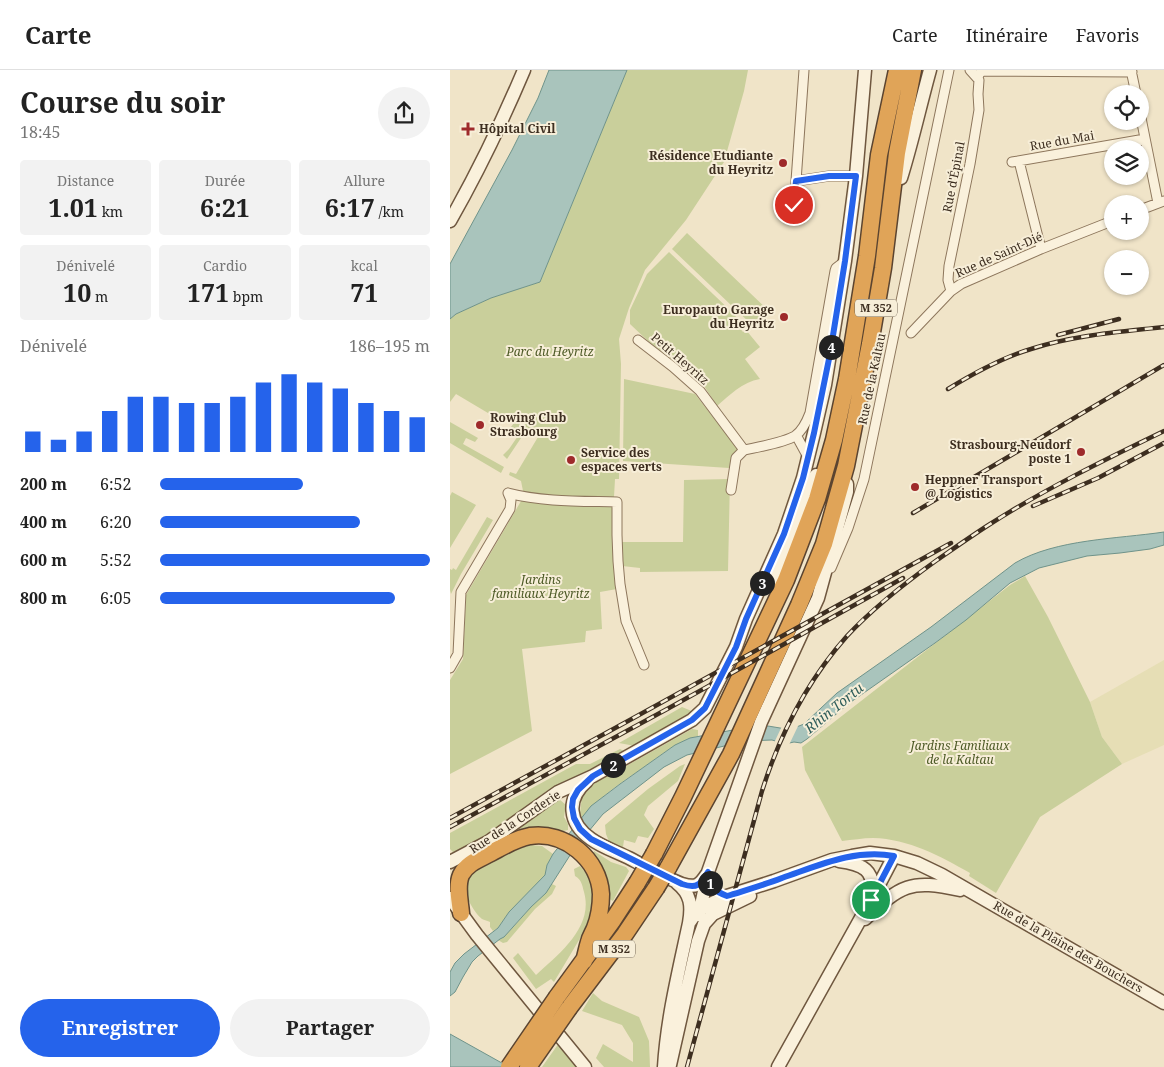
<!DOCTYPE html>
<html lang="fr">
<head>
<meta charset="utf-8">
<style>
  :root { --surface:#fff; --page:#f2f2f2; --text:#222; --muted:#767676; --line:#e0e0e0; --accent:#2563eb }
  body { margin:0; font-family:"Noto Serif",serif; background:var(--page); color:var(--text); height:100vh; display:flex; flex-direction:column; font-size:19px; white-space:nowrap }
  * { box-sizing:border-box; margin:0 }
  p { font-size:16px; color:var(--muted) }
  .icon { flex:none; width:28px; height:28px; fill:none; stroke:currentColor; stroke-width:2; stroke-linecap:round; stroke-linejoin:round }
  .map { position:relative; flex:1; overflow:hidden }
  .details { display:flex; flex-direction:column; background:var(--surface); width:450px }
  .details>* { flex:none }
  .fabs { position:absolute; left:654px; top:15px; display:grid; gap:10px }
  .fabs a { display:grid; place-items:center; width:45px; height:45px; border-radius:50%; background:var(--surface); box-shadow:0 1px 4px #0004; font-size:25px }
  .pin { position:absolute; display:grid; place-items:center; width:42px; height:42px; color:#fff; margin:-21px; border:2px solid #fff; border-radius:50%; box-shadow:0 1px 5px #0007 }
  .km { position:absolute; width:25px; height:25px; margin:-12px; border-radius:50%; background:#222; color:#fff; font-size:14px; line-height:25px; text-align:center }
  .round { display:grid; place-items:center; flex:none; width:52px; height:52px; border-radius:26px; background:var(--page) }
  .head { display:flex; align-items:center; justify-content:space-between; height:85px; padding:0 20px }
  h1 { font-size:28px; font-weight:700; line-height:38px }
  .stats { display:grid; grid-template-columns:repeat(3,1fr); gap:8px; height:85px; padding:5px 20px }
  .stats div { display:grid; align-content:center; border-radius:5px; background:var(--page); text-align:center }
  .stats b { font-size:25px; font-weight:700 }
  .stats small { font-size:14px; font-weight:400 }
  .stats p { font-size:14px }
  .chart { height:140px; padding:10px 20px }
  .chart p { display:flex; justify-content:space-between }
  .chart svg { width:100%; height:90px; margin-top:5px; stroke:var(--accent); stroke-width:6 }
  .primary-button { display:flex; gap:10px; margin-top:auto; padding:10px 20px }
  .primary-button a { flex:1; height:58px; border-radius:30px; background:var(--accent); color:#fff; font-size:20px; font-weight:700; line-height:58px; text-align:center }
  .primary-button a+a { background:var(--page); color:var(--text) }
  ul { padding:0 20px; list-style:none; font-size:16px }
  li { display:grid; grid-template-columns:80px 60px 1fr; align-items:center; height:38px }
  li i { height:12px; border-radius:6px; background:var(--accent) }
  header { display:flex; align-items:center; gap:30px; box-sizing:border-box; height:70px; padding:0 25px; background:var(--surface); border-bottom:1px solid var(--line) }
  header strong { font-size:24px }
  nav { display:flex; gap:28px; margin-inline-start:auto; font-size:18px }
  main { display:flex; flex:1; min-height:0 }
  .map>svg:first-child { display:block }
  .farmland { fill:#e6deb5 }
  .green { fill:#c9cf9b }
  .water { fill:#a9c4bc; stroke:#6f938a }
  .pier { fill:#f0e4c8 }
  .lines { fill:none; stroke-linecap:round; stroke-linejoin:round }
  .street-casing { stroke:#8d765c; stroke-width:11 }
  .secondary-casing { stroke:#6f573f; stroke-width:15 }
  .highway-casing { stroke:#5b4430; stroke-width:19 }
  .street { stroke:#faf1dc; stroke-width:9 }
  .secondary { stroke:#faf1dc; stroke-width:12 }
  .highway { stroke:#e0a458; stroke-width:16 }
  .rail-casing { stroke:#3d2e20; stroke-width:4.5 }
  .rail { stroke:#f7eed8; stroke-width:2.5; stroke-dasharray:8; stroke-linecap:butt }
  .highway-bridge-casing { stroke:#5b4430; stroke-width:19; stroke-linecap:butt }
  .highway-bridge { stroke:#e0a458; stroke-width:16 }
  .route-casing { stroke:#fff; stroke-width:10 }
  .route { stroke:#2563eb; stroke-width:6 }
  .poi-dot { fill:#9e2a2b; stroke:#f7eed8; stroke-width:2 }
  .labels { text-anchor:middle; stroke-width:4; stroke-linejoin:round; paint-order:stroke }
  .shield { fill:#f7eed8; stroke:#756857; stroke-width:1 }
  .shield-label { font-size:11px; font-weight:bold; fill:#3d2e20 }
  .poi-label { font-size:12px; font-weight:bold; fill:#3d2e20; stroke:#f7eed8; text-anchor:start }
  .street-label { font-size:12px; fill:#3d2e20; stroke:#f7eed8 }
  .park-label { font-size:12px; font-style:italic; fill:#4d5a26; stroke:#f7eed8 }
  .water-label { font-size:14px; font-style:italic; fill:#2f5d5a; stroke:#f7eed8 }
</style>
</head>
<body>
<header>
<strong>Carte</strong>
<nav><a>Carte</a><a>Itinéraire</a><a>Favoris</a></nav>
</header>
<main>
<section class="details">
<div class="head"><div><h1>Course du soir</h1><p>18:45</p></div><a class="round"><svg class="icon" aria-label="share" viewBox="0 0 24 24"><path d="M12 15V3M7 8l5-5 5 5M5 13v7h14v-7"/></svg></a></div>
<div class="stats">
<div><p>Distance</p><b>1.01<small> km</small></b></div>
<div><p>Durée</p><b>6:21</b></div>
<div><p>Allure</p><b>6:17<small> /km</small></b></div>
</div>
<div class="stats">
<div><p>Dénivelé</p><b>10<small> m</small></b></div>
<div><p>Cardio</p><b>171<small> bpm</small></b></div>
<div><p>kcal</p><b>71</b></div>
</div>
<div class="chart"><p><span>Dénivelé</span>186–195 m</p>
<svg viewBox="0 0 160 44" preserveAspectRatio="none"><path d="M5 44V34M15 44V38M25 44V34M35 44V24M45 44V17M55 44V17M65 44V20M75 44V20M85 44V17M95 44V10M105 44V6M115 44V10M125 44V13M135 44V20M145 44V24M155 44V27"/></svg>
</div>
<ul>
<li><b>200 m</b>6:52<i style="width:53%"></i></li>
<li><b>400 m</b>6:20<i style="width:74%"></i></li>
<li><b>600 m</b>5:52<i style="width:100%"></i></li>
<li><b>800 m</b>6:05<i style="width:87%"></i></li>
</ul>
<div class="primary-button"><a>Enregistrer</a><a>Partager</a></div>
</section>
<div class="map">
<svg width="714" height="997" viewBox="0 0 714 997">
  <rect width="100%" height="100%" fill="#f0e4c8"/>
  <path class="farmland" d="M714 590V675L672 694 652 667 640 632Z"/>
  <path class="green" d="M177 0H298L294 21 274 92 236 150 195 200 179 238 169 269 171 294 169 409H165L163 445 167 519 150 522 152 559 136 561 135 572 72 579 82 661 0 704V610L13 589 16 525 74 426 71 411 59 405 60 402 66 404 88 367 77 359 57 389 53 385 59 379 70 363 61 357 64 353 63 352 68 343 65 342 60 350 53 347 50 352 43 346 6 324 0 332V249L6 244 41 228 90 212Z
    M237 163 317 239 302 255 222 179Z
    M219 182 285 245 286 247 283 250 293 262 296 260 310 277 295 289 310 309C292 312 280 325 267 336L254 316 224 291 199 272 180 254V240L197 204Z
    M174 309 245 324 288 379 282 385 279 398 173 391Z
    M0 352 28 368 25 372 16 368 13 374 54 397 51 403 0 373Z
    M280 409 278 501 190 502V498L172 496 171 472H233L234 410Z
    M2 422 26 435 0 478V426Z
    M37 447 43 450 11 504 1 524 0 520V499L2 500 3 498 6 500Z
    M575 506 598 547 640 632 652 667 672 694 590 747 546 823 519 806 520 803C490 786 459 769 423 768 413 768 402 770 392 771L355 700 352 677 560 515Z
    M232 637 244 642 185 676 169 673Z
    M242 659 248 660V666C227 671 211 685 194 697 172 712 149 727 132 748L130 743 132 726 140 719 144 711 178 695Z
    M170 679 176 682 49 760 18 778 3 782 0 779V763L126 694H140Z
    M235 694 228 711 198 736 194 745 204 759 198 768 188 766 185 773 174 770 173 777 160 774 156 764 155 755 198 719 230 696Z
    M109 729 116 735 114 747 118 754V760L113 761 101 759 53 770 72 751Z
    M79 775 92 776 103 784 97 795 96 805 59 842 48 858 43 861 40 857V852C38 851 34 850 32 849 25 844 14 825 15 817 16 811 19 806 21 801L47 785H54Z
    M144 781 161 792 176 797 179 801 163 831 159 829C157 815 154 796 143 785Z
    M130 796 136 803 143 817 142 838 138 855 104 912 101 909 86 919 63 888 68 883 86 905C109 884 144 857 134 822 132 815 132 810 125 806L124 799Z
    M102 814 106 816 102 824 85 839 57 872 53 873 48 870C61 862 69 850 80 838 87 830 95 824 102 814Z
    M143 923 152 931 189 947 199 971 200 997H154L146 988 153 974 183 992V973L172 955 132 941Z
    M109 973 128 997H92Z"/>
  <path class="water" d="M99 0H177L90 212 41 228 6 244 0 249V194L62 80 88 28Z
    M714 462V475L700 479 670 483 637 486 589 498 560 513 516 550 485 573 398 634 357 669 351 673 344 672 335 674 322 670 295 671 237 685 214 697 153 744 124 779 96 823 81 837 54 867 50 869 28 886 22 892 13 907 5 922 0 926V902L5 893 14 884 48 858 59 842 95 805 97 795 103 784 141 736 170 714 225 675 240 668 299 657 318 656 336 659 349 656 354 654 387 623 481 557 565 493C606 469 667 469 714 462Z
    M0 964 59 997H0Z"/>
  <path class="pier" d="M349 654 339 675 334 676 324 673 332 656 336 657Z"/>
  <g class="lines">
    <g class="street-casing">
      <path id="street" d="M354 0 346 111 379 106H406
        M681 0 686 24
        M528 7 530 3 533 1 682 2
        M690 43 708 133
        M569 91 591 179
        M562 92 695 69
        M344 135 346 111
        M690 140 714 131
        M501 221 498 210 499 196 520 94 529 40 528 24 529 10 520 0
        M461 263 501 221 511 214 591 179 662 151
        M188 270 223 297 250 321 294 380
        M346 365 358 387
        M294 380C308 377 333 373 345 366 352 361 357 351 360 343L385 201 386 198 395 191
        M281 420 286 388 294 380
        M58 423C93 432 131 431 167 432V465L168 491 170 514 176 551 194 595
        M381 498 398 458 414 409 499 0
        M0 598 8 584 11 522 60 439 61 430 58 423"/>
    </g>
    <g class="secondary-casing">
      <path id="secondary" d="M451 108C462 73 470 36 480 0
        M0 151C28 102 52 52 74 0
        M320 513C339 478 354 443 366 405
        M137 711C116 729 118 753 141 769 152 777 167 782 179 788 196 797 214 807 232 814 246 818 249 816 257 804
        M389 791C412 794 427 800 420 826
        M0 792 38 772 108 722 143 706 242 650 255 638 286 577 296 549 334 464 353 408 364 363 375 315 395 191 406 106 415 0
        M227 813C241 824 242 836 239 853
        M0 828 27 865 135 997
        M249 845 258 802 311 652 368 528 397 422V414
        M415 849C451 815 460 809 510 820
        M220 995 248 871 254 854 263 844 300 826
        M214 997C217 948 229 900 239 853L246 843 250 839 277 826 324 811 382 790 402 786 420 783 444 786 467 793 492 805 714 933
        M328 997 421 830 444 786"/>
    </g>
    <g class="highway-casing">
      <path id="highway" d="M204 784 233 727 336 510 367 429 384 370 397 309 417 186 429 85 447 0
        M218 798 281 684 349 535 374 474 396 396 420 274 433 198 447 83 463 0
        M11 843C10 831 6 817 11 805 17 793 30 789 41 783 54 776 65 769 80 766 115 761 149 789 151 824 151 836 149 848 145 858 143 863 140 867 139 872 137 878 136 885 134 891
        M107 927 163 850 187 813
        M119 938 175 864 206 818"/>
    </g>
    <use href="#street" class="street"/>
    <use href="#secondary" class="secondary"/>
    <use href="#highway" class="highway"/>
    <g class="rail-casing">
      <path id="rail" d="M608 265 669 249
        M498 319C524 303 551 288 581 279 624 265 670 262 714 257
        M583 436 648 408 714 373
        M463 443 714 295
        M0 748 178 651 501 473
        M0 757 219 638 453 508
        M237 997 312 721C330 664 357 611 397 566 424 537 455 513 487 490 503 479 520 467 537 456 593 420 654 390 714 361"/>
    </g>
    <use href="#rail" class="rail"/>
    <g class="highway-bridge-casing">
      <path id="highway-bridge" d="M187 813 204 784
        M206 818 218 798
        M59 997 107 927
        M78 997 119 938"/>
    </g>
    <use href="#highway-bridge" class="highway-bridge"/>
  </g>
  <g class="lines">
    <g class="route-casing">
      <path id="route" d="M344 135 346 111 379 106H406L395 191 380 284 364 363 353 408 334 464 296 549 286 577 255 638 242 650 143 706 128 720 123 729 122 737 124 748 130 759 141 769 232 814C247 819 250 815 258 802 260 817 264 821 277 826 296 820 314 815 332 808 370 795 404 779 444 786L421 830"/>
    </g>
    <use href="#route" class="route"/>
  </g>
  <g class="poi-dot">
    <path d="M15.5 51.5h5v5h5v5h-5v5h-5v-5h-5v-5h5z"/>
    <circle cx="333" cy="93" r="5"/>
    <circle cx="334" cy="247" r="5"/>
    <circle cx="30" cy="355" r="5"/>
    <circle cx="631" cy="382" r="5"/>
    <circle cx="121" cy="390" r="5"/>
    <circle cx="465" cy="417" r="5"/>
  </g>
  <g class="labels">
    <g class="shield">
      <rect x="405" y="229.5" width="42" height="17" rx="4"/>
      <rect x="143" y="870.5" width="42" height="17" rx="4"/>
    </g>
    <g class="shield-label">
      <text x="426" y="242">M 352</text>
      <text x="164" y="883">M 352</text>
    </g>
    <g class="poi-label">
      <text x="29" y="63">Hôpital Civil</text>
      <text x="323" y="90" text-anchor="end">Résidence Etudiante<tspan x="323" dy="14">du Heyritz</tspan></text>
      <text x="324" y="244" text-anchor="end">Europauto Garage<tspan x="324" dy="14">du Heyritz</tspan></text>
      <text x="40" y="352">Rowing Club<tspan x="40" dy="14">Strasbourg</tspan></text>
      <text x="621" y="379" text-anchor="end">Strasbourg-Neudorf<tspan x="621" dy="14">poste 1</tspan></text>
      <text x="131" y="387">Service des<tspan x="131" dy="14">espaces verts</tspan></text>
      <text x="475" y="414">Heppner Transport<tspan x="475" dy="14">@ Logistics</tspan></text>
    </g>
    <g class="street-label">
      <text transform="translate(612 71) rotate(-10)" y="4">Rue du Mai</text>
      <text transform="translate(504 107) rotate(-79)" y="4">Rue d'Épinal</text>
      <text transform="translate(549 185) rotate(-24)" y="4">Rue de Saint-Dié</text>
      <text transform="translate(230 289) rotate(41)" y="4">Petit Heyritz</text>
      <text transform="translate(422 309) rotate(-78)" y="4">Rue de la Kaltau</text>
      <text transform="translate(65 752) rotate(-33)" y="4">Rue de la Corderie</text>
      <text transform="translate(618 877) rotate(30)" y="4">Rue de la Plaine des Bouchers</text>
    </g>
    <g class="park-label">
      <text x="100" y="286">Parc du Heyritz</text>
      <text x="91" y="514">Jardins<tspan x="91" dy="14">familiaux Heyritz</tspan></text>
      <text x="510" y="680">Jardins Familiaux<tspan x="510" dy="14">de la Kaltau</tspan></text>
    </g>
    <g class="water-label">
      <text transform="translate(384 638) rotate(-39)" y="5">Rhin Tortu</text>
    </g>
  </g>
</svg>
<div class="fabs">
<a><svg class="icon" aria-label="locate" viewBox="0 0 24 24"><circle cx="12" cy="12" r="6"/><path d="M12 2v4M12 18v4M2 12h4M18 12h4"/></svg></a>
<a><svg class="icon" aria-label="layers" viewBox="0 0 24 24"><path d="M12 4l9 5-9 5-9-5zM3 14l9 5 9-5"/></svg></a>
<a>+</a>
<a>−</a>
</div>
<div class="pin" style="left:421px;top:830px;background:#1e9e55"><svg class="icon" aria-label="arrive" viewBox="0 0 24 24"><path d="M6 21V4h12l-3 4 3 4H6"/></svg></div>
<div class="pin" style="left:344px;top:135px;background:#d93025"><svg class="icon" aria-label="check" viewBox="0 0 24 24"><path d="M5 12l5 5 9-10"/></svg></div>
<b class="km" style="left:260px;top:813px">1</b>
<b class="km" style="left:163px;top:695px">2</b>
<b class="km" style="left:312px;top:513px">3</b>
<b class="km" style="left:381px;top:277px">4</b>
</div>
</main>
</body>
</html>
